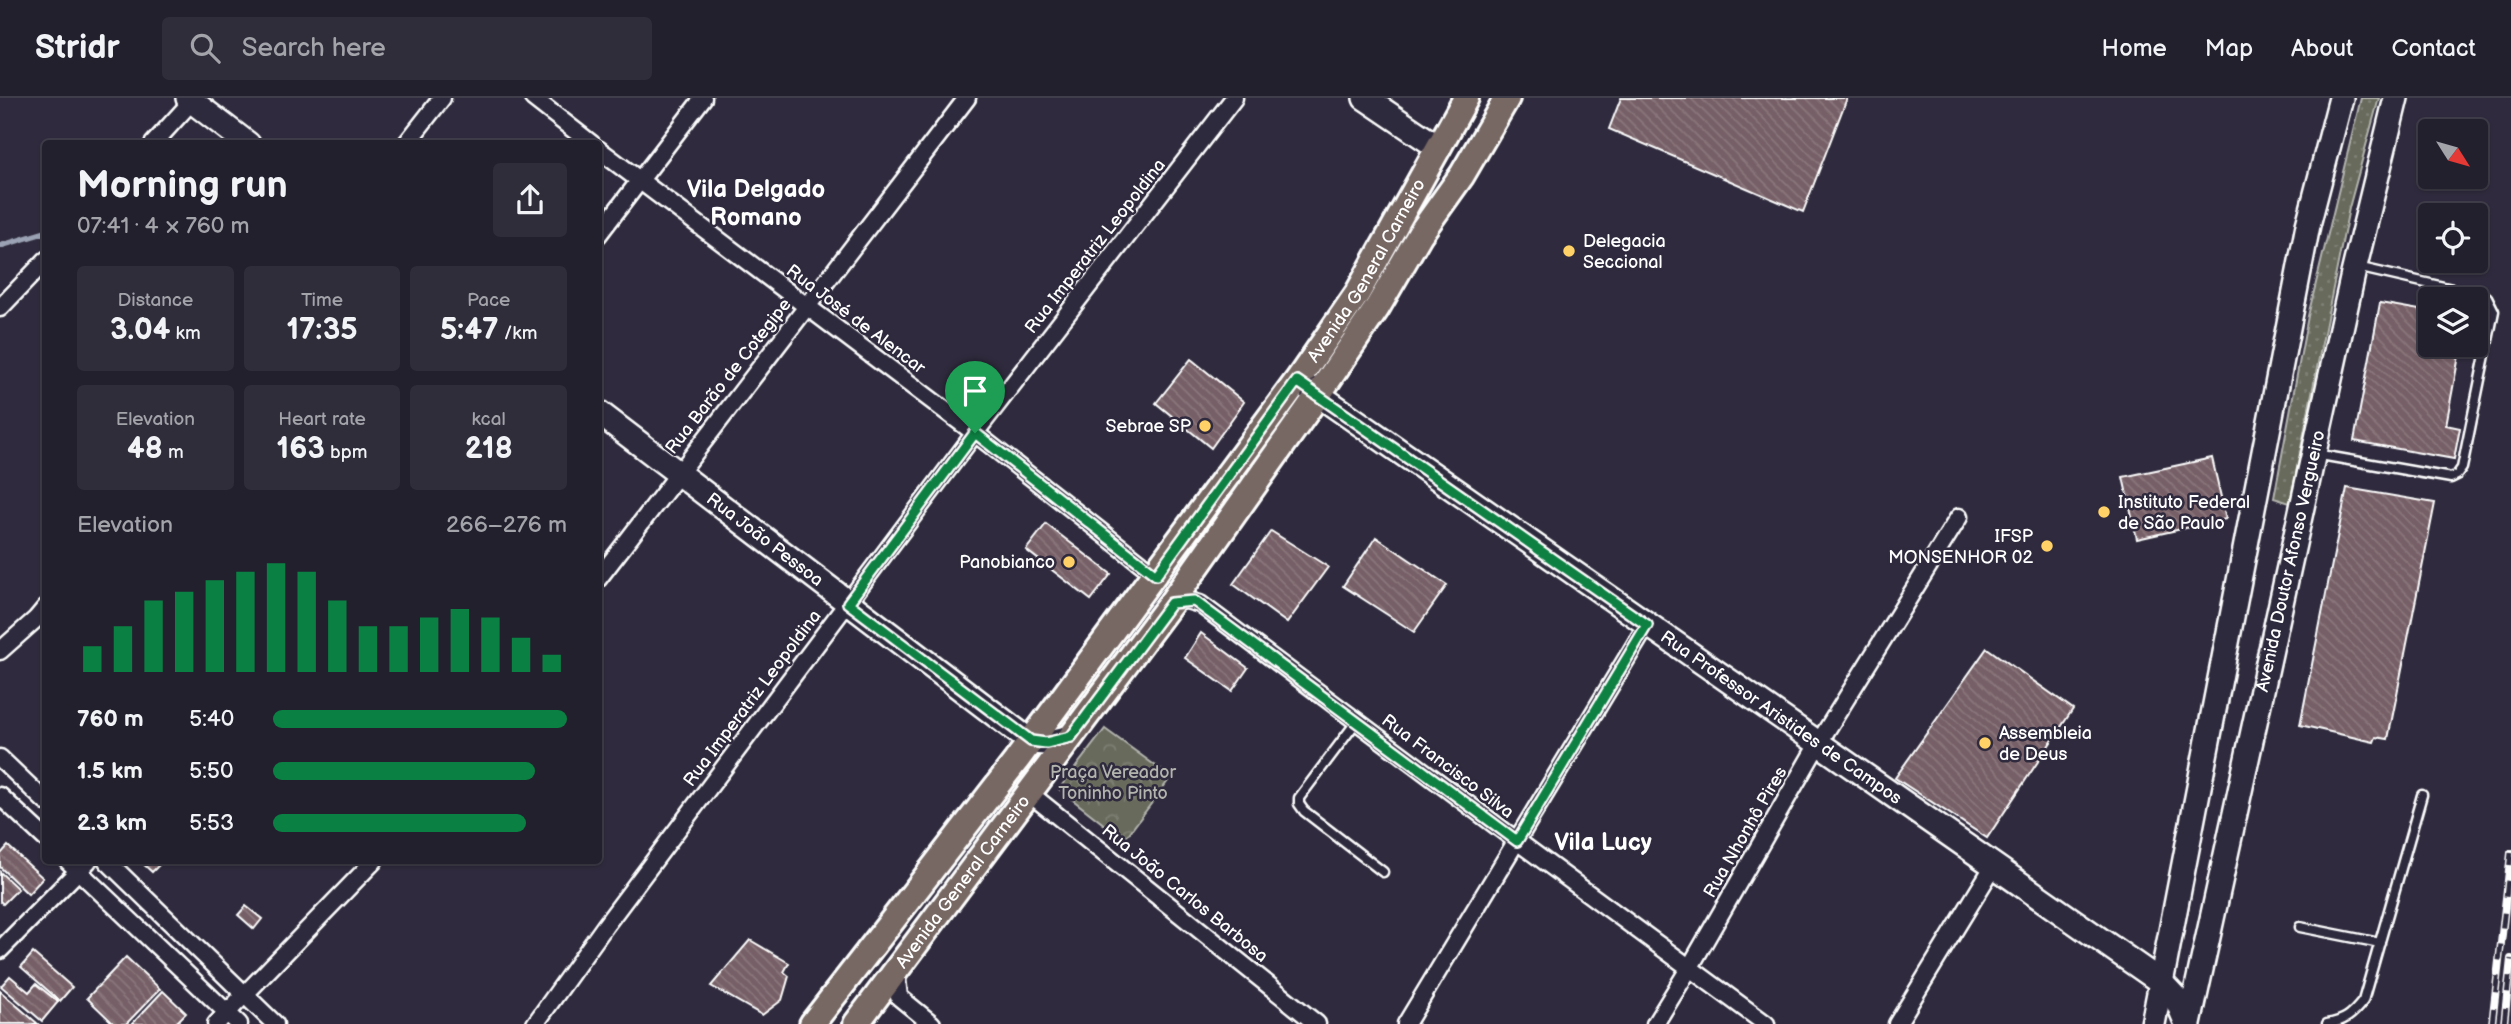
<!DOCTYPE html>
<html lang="en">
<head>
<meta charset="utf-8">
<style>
  :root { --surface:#23202e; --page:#2f2d3a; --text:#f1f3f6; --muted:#a3a3aa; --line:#403e4a; --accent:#0b8043 }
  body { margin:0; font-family:"Balsamiq Sans",sans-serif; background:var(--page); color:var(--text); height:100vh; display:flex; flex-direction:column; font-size:26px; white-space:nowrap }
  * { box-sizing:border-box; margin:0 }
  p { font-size:23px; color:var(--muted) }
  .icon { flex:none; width:38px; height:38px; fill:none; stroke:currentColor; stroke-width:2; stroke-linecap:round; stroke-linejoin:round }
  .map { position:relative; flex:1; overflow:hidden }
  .details { position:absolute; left:42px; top:42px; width:560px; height:724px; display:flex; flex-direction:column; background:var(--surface); border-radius:7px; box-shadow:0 2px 5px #0004,0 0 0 2px var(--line) }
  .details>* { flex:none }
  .needle { width:46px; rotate:127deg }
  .controls { position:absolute; left:2418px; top:21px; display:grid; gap:14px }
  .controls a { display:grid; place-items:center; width:70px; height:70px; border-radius:7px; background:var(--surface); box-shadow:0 2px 5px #0004,0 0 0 2px var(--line); font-size:35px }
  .pin { position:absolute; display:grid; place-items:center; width:60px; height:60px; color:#fff; margin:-72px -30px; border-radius:50% 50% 50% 0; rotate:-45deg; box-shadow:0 0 7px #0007 }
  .pin .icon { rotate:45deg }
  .round { display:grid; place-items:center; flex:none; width:74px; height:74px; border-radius:7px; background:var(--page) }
  .head { display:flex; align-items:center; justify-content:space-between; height:119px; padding:0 35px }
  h1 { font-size:38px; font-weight:600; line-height:52px }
  .figures { display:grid; grid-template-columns:repeat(3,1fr); gap:10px; height:119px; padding:7px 35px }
  .figures div { display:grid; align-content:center; border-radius:7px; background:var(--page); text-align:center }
  .figures b { font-size:30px; font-weight:600 }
  .figures small { font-size:19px; font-weight:400 }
  .figures p { font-size:19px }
  .chart { height:196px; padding:14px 35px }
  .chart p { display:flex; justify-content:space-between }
  .chart svg { width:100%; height:126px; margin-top:7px; stroke:var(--accent); stroke-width:6 }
  ul { padding:0 35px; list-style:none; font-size:23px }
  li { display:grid; grid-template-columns:112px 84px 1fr; align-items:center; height:52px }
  li i { height:18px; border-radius:9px; background:var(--accent) }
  header { display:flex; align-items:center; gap:42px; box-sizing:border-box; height:98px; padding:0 35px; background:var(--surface); border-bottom:2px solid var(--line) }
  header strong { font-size:33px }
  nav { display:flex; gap:38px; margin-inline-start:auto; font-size:24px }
  .search { width:490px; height:63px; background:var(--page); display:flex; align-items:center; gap:18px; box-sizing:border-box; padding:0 24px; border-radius:7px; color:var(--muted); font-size:26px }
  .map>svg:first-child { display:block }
  .grass { fill:url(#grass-dots); stroke:#b3b4ae; stroke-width:2 }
  .park { fill:url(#park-crowns); stroke:#b3b4ae; stroke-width:2 }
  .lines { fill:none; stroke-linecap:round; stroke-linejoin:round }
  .stream { stroke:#9aa2b3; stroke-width:6 }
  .building { fill:url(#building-back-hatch); stroke:#fff; stroke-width:2 }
  .lane-casing { stroke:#fff; stroke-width:13 }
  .street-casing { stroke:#fff; stroke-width:21 }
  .secondary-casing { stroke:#fff; stroke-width:28 }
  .primary-casing { stroke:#fff; stroke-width:30 }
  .lane { stroke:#2f2a3d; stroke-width:8 }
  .street { stroke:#2f2a3d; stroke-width:16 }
  .secondary { stroke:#2f2a3d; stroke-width:23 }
  .primary { stroke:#776864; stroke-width:24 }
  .rail-casing { stroke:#fff; stroke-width:8 }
  .rail { stroke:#2f2a3d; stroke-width:5; stroke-dasharray:16; stroke-linecap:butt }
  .route-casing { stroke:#fff; stroke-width:14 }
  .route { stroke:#0b8043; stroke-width:9 }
  .poi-dot { fill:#ffd166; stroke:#2f2a3d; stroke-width:2.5 }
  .labels { text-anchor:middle; stroke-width:5; stroke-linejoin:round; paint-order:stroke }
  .poi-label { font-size:18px; fill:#fff; stroke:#2f2a3d; text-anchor:start }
  .street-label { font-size:18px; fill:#fff; stroke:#2f2a3d }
  .park-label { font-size:18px; fill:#b3b4ae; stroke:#2f2a3d }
  .district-label { font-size:24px; font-weight:bold; fill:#fff; stroke:#2f2a3d }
</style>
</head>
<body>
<header>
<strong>Stridr</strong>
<div class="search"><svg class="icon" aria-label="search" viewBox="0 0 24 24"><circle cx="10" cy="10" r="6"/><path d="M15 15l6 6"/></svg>Search here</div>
<nav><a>Home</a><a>Map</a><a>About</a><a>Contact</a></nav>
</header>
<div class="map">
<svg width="2511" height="926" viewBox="0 0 2511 926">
  <defs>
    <pattern id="grass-dots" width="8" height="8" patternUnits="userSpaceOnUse" patternTransform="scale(1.75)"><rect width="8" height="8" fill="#676a5c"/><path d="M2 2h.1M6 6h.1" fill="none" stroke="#7e8074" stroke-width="1.8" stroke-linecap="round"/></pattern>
    <pattern id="park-crowns" width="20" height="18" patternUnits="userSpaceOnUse" patternTransform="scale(1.75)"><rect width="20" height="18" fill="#676a5c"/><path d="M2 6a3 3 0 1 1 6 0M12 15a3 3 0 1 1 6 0" fill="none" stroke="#7e8074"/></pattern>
    <pattern id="building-back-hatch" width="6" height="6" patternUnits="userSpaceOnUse" patternTransform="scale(1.75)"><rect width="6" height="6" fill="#765f66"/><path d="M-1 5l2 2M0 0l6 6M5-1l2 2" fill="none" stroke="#8b777d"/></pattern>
  </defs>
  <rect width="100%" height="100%" fill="#2f2a3d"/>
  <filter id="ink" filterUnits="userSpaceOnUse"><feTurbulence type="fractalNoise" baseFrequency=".0143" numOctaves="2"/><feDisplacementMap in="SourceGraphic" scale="14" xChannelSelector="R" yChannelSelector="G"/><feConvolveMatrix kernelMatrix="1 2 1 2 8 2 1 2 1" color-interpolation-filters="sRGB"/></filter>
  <g filter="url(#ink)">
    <path class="grass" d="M2361 0H2379L2349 110 2290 405 2274 400 2308 218Z"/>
    <path class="park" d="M1105 631 1171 679 1124 742 1059 691Z"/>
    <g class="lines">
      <path class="stream" d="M0 148 46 134"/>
    </g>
    <path class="building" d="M1621 0H1847L1803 114 1609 31Z
      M2380 205 2431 214V247H2461L2446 327 2460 330 2454 361 2354 343Z
      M1191 261 1244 304 1211 350 1156 305Z
      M2212 360 2226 421 2137 441 2123 379Z
      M2347 390 2435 405 2388 641 2376 639 2374 644 2300 627Z
      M1046 426 1111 476 1091 502 1026 452Z
      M1271 433 1328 469 1287 525 1233 486Z
      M1376 439 1447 487 1414 534 1343 488Z
      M1201 535 1248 570 1232 593 1185 560Z
      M1987 550 2073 611 1987 740 1895 680Z
      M8 748 43 780 28 796 0 769V757Z
      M140 763H163L152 774Z
      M0 774 18 791 3 806 0 803Z
      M246 808 262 821 254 831 238 817Z
      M750 842 789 865 784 874 789 878 782 902 762 917 711 888Z
      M33 855 72 889 60 903 21 869Z
      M126 859 160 891 126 926H114L87 900Z
      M10 878 29 894 36 886 58 904 42 923 1 888Z
      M0 893 38 926H0Z
      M163 893 186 915 175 926H132Z"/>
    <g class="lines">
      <g class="lane-casing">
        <path id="lane" d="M2315 356 2451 380 2457 377 2462 370 2494 213 2487 199 2357 169
          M1357 623 1299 700V706L1304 713 1383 774
          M2300 829 2380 845
          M2327 926C2345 923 2352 917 2363 903L2422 697"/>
      </g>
      <g class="street-casing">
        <path id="street" d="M533 0 592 46
          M153 46 192 3
          M406 46 442 0
          M598 51 975 335 1156 477
          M598 137 703 0
          M0 210 46 162
          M598 481 967 0
          M1171 505 1186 502 1200 506 1517 743 1766 926
          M0 553 36 521 46 509
          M0 660 46 704
          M1029 695 1317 926
          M0 698 46 741
          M68 763 239 926
          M107 763 275 926
          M0 852 88 763
          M896 874 899 899 932 926
          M216 926 374 763
          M535 926 605 828 975 335 1234 0
          M1406 926 1647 527
          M1655 926 1690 869 1818 646 1959 419
          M1897 926 1993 769"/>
      </g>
      <g class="secondary-casing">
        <g id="secondary">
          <path d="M188 0 248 46"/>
          <path d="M1365 0 1439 50"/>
          <path id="s1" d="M1303 286 2161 884 2176 900 2187 926"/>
          <path id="s2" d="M598 314 1031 644 1046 645 1071 639"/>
          <path d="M2153 926 2308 127 2341 0"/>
          <path id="s3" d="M2189 926 2353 176 2396 0"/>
        </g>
      </g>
      <g class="primary-casing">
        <g id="primary">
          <path id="s4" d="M812 926 1016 663 1297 283 1357 196 1466 0"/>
          <path id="s5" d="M856 926 1171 505 1318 297 1377 210 1420 136 1462 77 1507 0"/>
        </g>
      </g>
      <use href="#lane" class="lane"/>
      <use href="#street" class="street"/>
      <use href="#secondary" class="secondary"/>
      <use href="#primary" class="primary"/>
      <g class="rail-casing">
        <path id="rail" d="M2492 926 2511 755
          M2504 926 2511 861"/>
      </g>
      <use href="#rail" class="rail"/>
    </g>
  </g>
  <g class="lines" filter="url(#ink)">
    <g class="route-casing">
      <path id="route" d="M1297 283 1647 527 1517 743 1194 503 1171 505 1071 639 1046 645 1031 643 848 505 975 335 1156 477Z"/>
    </g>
    <use href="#route" class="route"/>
  </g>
  <g class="poi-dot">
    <circle cx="1569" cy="153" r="7"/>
    <circle cx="1205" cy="328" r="7"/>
    <circle cx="2104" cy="414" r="7"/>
    <circle cx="2047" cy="448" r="7"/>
    <circle cx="1069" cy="464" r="7"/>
    <circle cx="1985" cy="645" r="7"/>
  </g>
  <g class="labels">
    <g class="poi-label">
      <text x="1583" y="149">Delegacia<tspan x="1583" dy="21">Seccional</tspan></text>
      <text x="1191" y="334" text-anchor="end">Sebrae SP</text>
      <text x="2118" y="410">Instituto Federal<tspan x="2118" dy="21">de São Paulo</tspan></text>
      <text x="2033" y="444" text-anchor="end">IFSP<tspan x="2033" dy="21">MONSENHOR 02</tspan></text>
      <text x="1055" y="470" text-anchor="end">Panobianco</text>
      <text x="1999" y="641">Assembleia<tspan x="1999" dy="21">de Deus</tspan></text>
    </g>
    <g class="street-label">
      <text transform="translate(1095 148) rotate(-52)" y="6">Rua Imperatriz Leopoldina</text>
      <text dy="6" stroke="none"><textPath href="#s4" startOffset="936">Avenida General Carneiro</textPath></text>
      <text transform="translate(856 221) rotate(37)" y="6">Rua José de Alencar</text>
      <text transform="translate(728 278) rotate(-52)" y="6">Rua Barão de Cotegipe</text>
      <text dy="6" stroke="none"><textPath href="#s2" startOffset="210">Rua João Pessoa</textPath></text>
      <text dy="6" stroke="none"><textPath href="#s3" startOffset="474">Avenida Doutor Afonso Vergueiro</textPath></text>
      <text transform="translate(752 600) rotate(-53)" y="6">Rua Imperatriz Leopoldina</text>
      <text dy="6" stroke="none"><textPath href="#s1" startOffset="583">Rua Professor Aristides de Campos</textPath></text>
      <text transform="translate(1448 668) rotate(37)" y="6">Rua Francisco Silva</text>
      <text transform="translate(1745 734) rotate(-60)" y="6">Rua Nhonhô Pires</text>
      <text dy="6" stroke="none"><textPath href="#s5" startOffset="178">Avenida General Carneiro</textPath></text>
      <text transform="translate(1185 795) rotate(39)" y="6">Rua João Carlos Barbosa</text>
    </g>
    <g class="park-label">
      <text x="1113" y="680">Praça Vereador<tspan x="1113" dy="21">Toninho Pinto</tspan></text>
    </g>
    <g class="district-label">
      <text x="756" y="99">Vila Delgado<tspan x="756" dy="28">Romano</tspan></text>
      <text x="1603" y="752">Vila Lucy</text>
    </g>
  </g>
</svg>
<div class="controls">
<a><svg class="needle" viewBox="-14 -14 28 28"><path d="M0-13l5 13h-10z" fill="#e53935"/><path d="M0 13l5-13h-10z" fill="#a3a3aa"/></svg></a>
<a><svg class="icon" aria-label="locate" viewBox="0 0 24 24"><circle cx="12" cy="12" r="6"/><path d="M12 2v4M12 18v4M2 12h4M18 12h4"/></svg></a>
<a><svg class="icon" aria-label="layers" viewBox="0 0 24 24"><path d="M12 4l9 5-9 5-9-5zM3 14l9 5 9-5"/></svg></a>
</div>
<div class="pin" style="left:975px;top:335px;background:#1e9e55"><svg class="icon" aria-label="arrive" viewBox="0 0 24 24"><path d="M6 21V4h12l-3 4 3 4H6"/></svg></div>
<section class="details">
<div class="head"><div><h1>Morning run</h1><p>07:41 · 4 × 760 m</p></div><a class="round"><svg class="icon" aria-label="share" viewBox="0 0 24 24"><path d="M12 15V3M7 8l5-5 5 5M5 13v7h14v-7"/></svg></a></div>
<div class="figures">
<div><p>Distance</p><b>3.04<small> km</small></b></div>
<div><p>Time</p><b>17:35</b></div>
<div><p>Pace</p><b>5:47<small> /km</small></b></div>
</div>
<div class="figures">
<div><p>Elevation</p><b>48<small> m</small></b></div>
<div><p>Heart rate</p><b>163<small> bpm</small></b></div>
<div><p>kcal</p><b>218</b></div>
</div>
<div class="chart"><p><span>Elevation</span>266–276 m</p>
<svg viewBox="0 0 160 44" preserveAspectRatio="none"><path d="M5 44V35M15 44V28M25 44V19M35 44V16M45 44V12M55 44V9M65 44V6M75 44V9M85 44V19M95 44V28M105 44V28M115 44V25M125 44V22M135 44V25M145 44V32M155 44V38"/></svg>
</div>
<ul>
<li><b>760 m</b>5:40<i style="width:100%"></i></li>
<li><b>1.5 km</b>5:50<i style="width:89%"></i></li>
<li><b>2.3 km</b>5:53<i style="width:86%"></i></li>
</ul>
</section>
</div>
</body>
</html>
